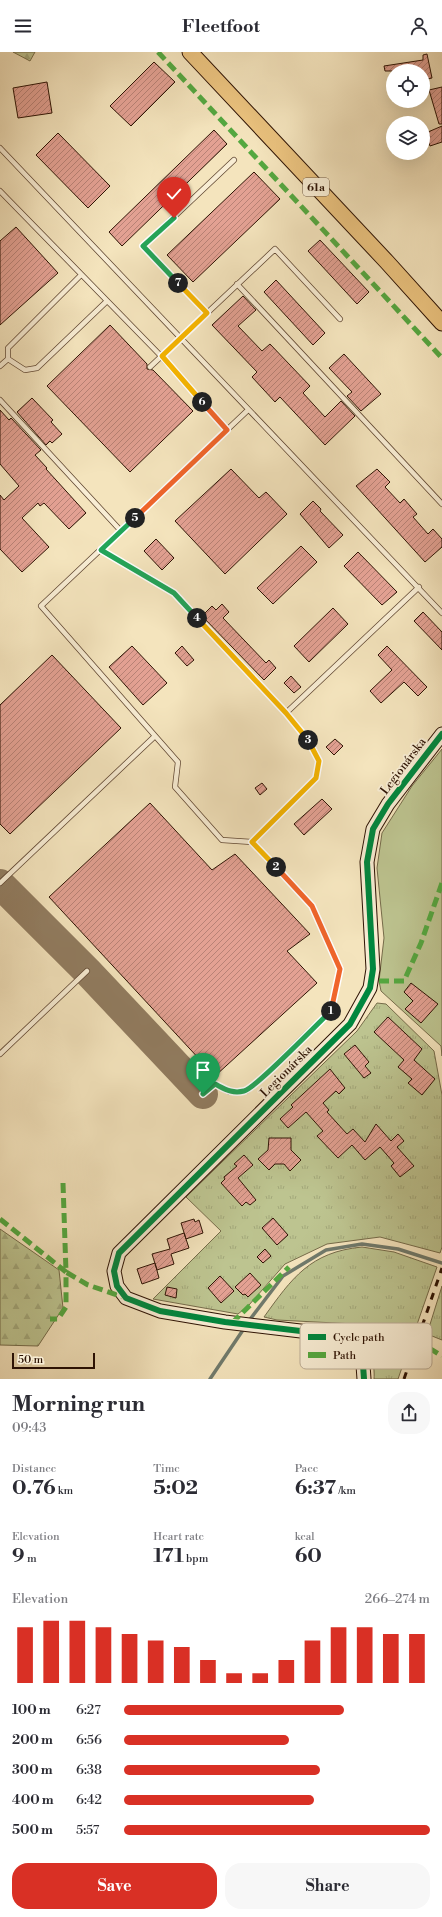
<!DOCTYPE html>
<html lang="en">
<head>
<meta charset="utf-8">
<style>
  :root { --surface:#fff; --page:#f7f7f7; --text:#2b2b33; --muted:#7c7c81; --accent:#d93025 }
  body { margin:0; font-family:"Libre Bodoni",serif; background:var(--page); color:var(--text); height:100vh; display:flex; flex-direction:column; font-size:15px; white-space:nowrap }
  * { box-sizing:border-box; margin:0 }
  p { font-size:13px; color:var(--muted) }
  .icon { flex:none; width:22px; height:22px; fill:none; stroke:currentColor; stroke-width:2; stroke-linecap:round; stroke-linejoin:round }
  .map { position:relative; height:1327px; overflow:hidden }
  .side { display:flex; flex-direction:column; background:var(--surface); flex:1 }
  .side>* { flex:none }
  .controls { position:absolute; left:386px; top:12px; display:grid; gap:8px }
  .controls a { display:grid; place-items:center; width:44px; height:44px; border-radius:50%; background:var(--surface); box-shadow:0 4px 16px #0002; font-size:20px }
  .scale { position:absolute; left:12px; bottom:10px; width:83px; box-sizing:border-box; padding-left:4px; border:2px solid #2e1304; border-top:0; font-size:11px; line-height:14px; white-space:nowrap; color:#2e1304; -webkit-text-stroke:3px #f8edd4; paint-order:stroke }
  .pin { position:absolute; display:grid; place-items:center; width:34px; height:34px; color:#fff; margin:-41px -17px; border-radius:50% 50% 50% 0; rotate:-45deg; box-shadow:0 0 4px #0007 }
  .pin .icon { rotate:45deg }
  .km { position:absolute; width:20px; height:20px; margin:-10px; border-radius:50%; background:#222; color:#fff; font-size:11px; line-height:20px; text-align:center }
  .round { display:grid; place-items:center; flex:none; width:42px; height:42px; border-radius:16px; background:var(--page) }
  .headline { display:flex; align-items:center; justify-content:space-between; height:68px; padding:0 12px }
  h1 { font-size:22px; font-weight:700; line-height:30px }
  .metrics { display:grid; grid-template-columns:repeat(3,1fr); gap:6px; height:68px; padding:4px 12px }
  .metrics div { display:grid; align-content:center }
  .metrics b { font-size:20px; font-weight:700 }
  .metrics small { font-size:11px; font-weight:400 }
  .metrics p { font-size:11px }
  .chart { height:112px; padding:8px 12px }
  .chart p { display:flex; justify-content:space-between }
  .chart svg { width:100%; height:72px; margin-top:4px; stroke:var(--accent); stroke-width:6 }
  .cta { display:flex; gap:8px; margin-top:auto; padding:8px 12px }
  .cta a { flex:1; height:46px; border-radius:16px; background:var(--accent); color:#fff; font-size:16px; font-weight:700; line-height:46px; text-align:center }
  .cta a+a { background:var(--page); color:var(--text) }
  ul { padding:0 12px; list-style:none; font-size:13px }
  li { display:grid; grid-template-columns:64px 48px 1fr; align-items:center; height:30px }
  li i { height:10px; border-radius:5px; background:var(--accent) }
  header { display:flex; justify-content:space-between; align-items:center; height:52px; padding:0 12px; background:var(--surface); font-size:18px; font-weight:700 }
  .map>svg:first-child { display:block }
  .grass { fill:url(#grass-tufts); stroke:#766c4a }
  .forest { fill:url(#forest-firs); stroke:#766c4a }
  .garden { fill:#bdc490; stroke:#766c4a }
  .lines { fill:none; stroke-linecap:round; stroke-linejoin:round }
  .stream { stroke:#707a6c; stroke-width:3.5 }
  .taxiway { stroke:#917c60; stroke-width:30 }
  .building { fill:url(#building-hatch); stroke:#2e1304 }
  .lane-casing { stroke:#604732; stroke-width:6 }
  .secondary-casing { stroke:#2e1304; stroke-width:15 }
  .primary-casing { stroke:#2e1304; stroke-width:17 }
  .lane { stroke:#f8edd4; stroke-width:4.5 }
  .secondary { stroke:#f8edd4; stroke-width:13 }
  .primary { stroke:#eac27e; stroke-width:15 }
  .rail { stroke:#2e1304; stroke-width:3; stroke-dasharray:7 7; stroke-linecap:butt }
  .quiet { stroke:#54a840; stroke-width:5; stroke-dasharray:10 5; stroke-linecap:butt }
  .cycleway-casing { stroke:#f8edd4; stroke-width:8 }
  .cycleway { stroke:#00873e; stroke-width:6 }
  .split-1-casing { stroke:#fff; stroke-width:8 }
  .split-2-casing { stroke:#fff; stroke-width:8 }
  .split-3-casing { stroke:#fff; stroke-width:8 }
  .split-4-casing { stroke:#fff; stroke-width:8 }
  .split-5-casing { stroke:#fff; stroke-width:8 }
  .split-6-casing { stroke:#fff; stroke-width:8 }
  .split-7-casing { stroke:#fff; stroke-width:8 }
  .split-8-casing { stroke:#fff; stroke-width:8 }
  .split-1 { stroke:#22a559; stroke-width:5 }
  .split-2 { stroke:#f0652b; stroke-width:5 }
  .split-3 { stroke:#f5b400; stroke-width:5 }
  .split-4 { stroke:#f5b400; stroke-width:5 }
  .split-5 { stroke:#22a559; stroke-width:5 }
  .split-6 { stroke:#f0652b; stroke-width:5 }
  .split-7 { stroke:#f5b400; stroke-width:5 }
  .split-8 { stroke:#22a559; stroke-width:5 }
  .labels { text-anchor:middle; stroke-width:3.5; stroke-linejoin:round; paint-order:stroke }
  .shield { fill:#f8edd4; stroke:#6b5442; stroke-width:1 }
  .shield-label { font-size:11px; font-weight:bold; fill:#2e1304 }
  .street-label { font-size:12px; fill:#2e1304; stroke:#f8edd4 }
  .key { fill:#f8edd4; stroke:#bbac96; stroke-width:1 }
  .key-label { font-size:11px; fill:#2e1304 }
</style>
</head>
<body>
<header><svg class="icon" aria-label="menu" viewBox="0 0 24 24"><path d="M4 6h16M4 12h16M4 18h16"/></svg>Fleetfoot<svg class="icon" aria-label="person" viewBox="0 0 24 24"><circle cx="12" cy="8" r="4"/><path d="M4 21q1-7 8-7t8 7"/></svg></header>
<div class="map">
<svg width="442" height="1327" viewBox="0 0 442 1327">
  <defs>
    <pattern id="grass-tufts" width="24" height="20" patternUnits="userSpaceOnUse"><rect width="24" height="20" fill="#bdc490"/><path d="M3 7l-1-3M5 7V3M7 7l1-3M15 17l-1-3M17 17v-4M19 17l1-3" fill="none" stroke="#a3a87b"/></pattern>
    <pattern id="forest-firs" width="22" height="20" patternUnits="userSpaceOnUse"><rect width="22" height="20" fill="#bdc490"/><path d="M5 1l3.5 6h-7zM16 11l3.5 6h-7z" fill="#a3a87b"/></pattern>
    <pattern id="building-hatch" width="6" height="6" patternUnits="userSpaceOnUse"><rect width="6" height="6" fill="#e3a193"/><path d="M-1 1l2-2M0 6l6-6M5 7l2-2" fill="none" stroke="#b88276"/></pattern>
  </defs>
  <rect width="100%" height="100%" fill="#f4e4bd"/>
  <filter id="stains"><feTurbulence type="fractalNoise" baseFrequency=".005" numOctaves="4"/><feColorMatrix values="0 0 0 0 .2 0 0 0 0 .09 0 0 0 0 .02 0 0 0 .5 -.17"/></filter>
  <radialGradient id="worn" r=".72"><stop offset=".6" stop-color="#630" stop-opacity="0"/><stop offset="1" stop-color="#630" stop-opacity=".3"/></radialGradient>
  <path class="grass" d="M377 951 386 952 434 999 442 1043V1195L440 1201 380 1185 327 1192 285 1212 249 1253 238 1262 153 1247 221 1179 186 1145 357 979Z
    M362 1195 394 1200 437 1215 398 1327H374C375 1316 371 1285 363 1277 361 1275 357 1274 355 1272L277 1268 264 1265C292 1226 310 1200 362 1195Z
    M442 1234V1288L427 1282Z"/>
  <path class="forest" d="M13 0H35L30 9Z
    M0 1177 59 1218 63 1256 38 1294 0 1293Z"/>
  <path class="garden" d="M442 697V1004L441 994 381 939 379 929 384 886 377 816 382 781 412 734Z"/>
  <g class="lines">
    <path class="stream" d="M248 1270 283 1224 326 1198 362 1192 398 1197 442 1211
      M210 1327 245 1275"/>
    <path class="taxiway" d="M0 832 87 919 203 1042"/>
  </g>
  <path class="building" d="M427 2 432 26 423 28V19H385L384 14 423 8V3Z
    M154 10 175 30 131 74 110 54Z
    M47 30 52 61 18 66 13 36Z
    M442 35V72H439L429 38Z
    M442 74V90L430 94 427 86 430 85 428 80Z
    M214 78 227 92 122 194 109 180Z
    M58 81 110 134 88 156 36 103Z
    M254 120 280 147 193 230 167 203Z
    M16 175 58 221 0 273V189Z
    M320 188 369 240 357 252 308 199Z
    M276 228 325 281 313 293 264 240Z
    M243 244 256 258 238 274 262 299 270 292 310 334 303 341 325 365 341 349 355 364 325 393 280 345 275 350 252 325 257 320 212 273Z
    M110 273 147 312V317L153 318 193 359 130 420 47 334Z
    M344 302 381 342 361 359 347 344 352 340 329 316Z
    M32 346 53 368 51 370 62 382 52 391 50 389 46 393 17 360Z
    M0 358 9 368 11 366 41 398 35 403 47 416 46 417 86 461 69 477 44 451 40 454 38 451 22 466 49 495 22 520 0 497V443L4 448 19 434 0 412Z
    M231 417 259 446 266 440 287 462 225 522 175 469Z
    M377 417 390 430 385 435 400 451 404 447 417 462 413 465 428 482 433 477 442 487V495L425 510 356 434Z
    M313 449 321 457 320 459 343 483 329 496 300 462Z
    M156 487 174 506 162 518 144 499Z
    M301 494 317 510 273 552 257 536Z
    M358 500 397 540 382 553 344 514Z
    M222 552 229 560 223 566 266 611 269 608 276 616 264 628 202 564 212 554 216 558Z
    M333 556 348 572 309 610 294 594Z
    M423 560 442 580V598L414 569Z
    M132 594 167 631 143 653 109 615Z
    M182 594 194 608 187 614 175 601Z
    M387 594 427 635 418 644 404 630 381 651 370 639 392 618 378 603Z
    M52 603 121 676 10 782 0 772V653Z
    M291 624 301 635 294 641 284 631Z
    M335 687 343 694 334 703 326 695Z
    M262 731 267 737 260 743 255 736Z
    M322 747 332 757 304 783 294 772Z
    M150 751 212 818 235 802 310 882 287 899 317 931 215 1024 49 845Z
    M411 931 438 952 421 971 405 957 413 949 404 940Z
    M388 965 422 997 414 1008 435 1027 422 1043 408 1031 412 1027 398 1015 404 1008 374 980Z
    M355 993 369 1010 365 1014 371 1021 364 1026 344 1002Z
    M330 1017 345 1036 339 1042 336 1039 323 1051 329 1058 327 1060 347 1082 353 1077 365 1090 376 1072 391 1089 398 1082 404 1089 397 1095 414 1114 400 1125 391 1114 394 1111 380 1095 365 1108 352 1093 338 1106 317 1084 323 1079 306 1060 288 1076 280 1067 293 1055 291 1053 303 1042Z
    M269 1086H291V1098L301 1108 290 1119 284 1112H275L269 1118 258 1107 268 1098Z
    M244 1103 253 1113 238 1126 256 1148 250 1153 246 1150 242 1154 221 1131 225 1127 224 1125 237 1114 234 1112Z
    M273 1166 288 1183 277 1193 262 1176Z
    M194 1167 195 1170 199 1168 203 1181 186 1187 181 1171Z
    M184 1181 189 1196 171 1202 174 1212 157 1218 152 1202 170 1197 167 1187Z
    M265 1197 271 1204 263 1211 257 1205Z
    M155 1211 159 1226 142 1232 137 1217Z
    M250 1221 261 1233 248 1245 245 1242 243 1243 235 1235Z
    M220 1224 234 1239 221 1251 208 1236Z
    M167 1235 177 1237 176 1246 165 1243Z"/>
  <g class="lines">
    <g class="lane-casing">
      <path id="lane" d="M0 96 442 561
        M0 139 161 304 227 378
        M237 232 442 452
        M207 261 143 194 234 108
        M8 307 25 318 37 316 107 249
        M0 314 8 307V296L81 223
        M150 315 275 197 340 267
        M0 348 121 479
        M101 498 174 541 286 661 311 692 319 709 316 726 252 790
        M286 661 419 535
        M0 831 155 684
        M0 1002 87 919
        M203 1042 215 1032 230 1040 246 1039 259 1029 331 958 340 917 312 854 252 790 222 788 175 735 178 710 41 554 248 358"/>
    </g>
    <g class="secondary-casing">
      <path id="secondary" d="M364 1327 363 1313 344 1288 326 1282 225 1270 160 1259 126 1246 117 1234 114 1219 119 1201 350 972 370 936 373 917 367 810 373 777 388 752 442 682"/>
    </g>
    <g class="primary-casing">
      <path id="primary" d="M190 0 387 210 442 271"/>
    </g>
    <use href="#lane" class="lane"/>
    <use href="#secondary" class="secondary"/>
    <use href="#primary" class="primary"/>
    <path class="rail" d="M404 1327 442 1216"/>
    <path class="quiet" d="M158 0 442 306
      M379 929H404L421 891 442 831
      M63 1131 66 1220 88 1233 126 1246
      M0 1167 66 1220V1255L58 1267H50
      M232 1271 289 1215
      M358 1306C369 1307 378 1305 388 1303 394 1301 399 1296 405 1293 418 1288 431 1297 442 1304"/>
    <g class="cycleway-casing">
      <path id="cycleway" d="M364 1327 363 1313 344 1288 326 1282 225 1270 160 1259 126 1246 117 1234 114 1219 119 1201 350 972 370 936 373 917 367 810 373 777 388 752 442 682"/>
    </g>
    <use href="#cycleway" class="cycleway"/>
  </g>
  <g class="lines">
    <g class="split-1-casing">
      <path id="split-1" d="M203 1042 215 1032C225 1037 232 1042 244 1039 255 1037 318 971 331 959"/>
    </g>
    <g class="split-2-casing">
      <path id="split-2" d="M276 815 312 854 340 917 331 959"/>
    </g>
    <g class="split-3-casing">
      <path id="split-3" d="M276 815 252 790 316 726 319 709 308 688"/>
    </g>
    <g class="split-4-casing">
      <path id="split-4" d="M197 566 286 661 308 688"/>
    </g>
    <g class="split-5-casing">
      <path id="split-5" d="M135 466 101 498 174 541 197 566"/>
    </g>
    <g class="split-6-casing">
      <path id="split-6" d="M135 466 227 378 202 350"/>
    </g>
    <g class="split-7-casing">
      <path id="split-7" d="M178 231 207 261 162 304 202 350"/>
    </g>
    <g class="split-8-casing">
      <path id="split-8" d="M174 166 143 194 178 231"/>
    </g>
    <use href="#split-1" class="split-1"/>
    <use href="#split-2" class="split-2"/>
    <use href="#split-3" class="split-3"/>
    <use href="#split-4" class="split-4"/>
    <use href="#split-5" class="split-5"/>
    <use href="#split-6" class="split-6"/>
    <use href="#split-7" class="split-7"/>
    <use href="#split-8" class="split-8"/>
  </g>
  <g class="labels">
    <rect class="shield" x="303" y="126" width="26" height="18" rx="3"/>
    <g class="shield-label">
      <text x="316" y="139">61a</text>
    </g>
    <g class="street-label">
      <text transform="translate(403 714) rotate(-53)" y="4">Legionárska</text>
      <text transform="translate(286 1019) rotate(-45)" y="4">Legionárska</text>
    </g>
  </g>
  <rect x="300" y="1271" width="132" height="46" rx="6" class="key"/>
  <rect x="308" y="1282" width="18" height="6" fill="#00873e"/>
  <rect x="308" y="1300" width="18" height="6" fill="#54a840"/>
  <g class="key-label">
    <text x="333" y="1289">Cycle path</text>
    <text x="333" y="1307">Path</text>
  </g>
  <rect width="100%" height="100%" filter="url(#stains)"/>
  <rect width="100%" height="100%" fill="url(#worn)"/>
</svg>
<div class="controls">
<a><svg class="icon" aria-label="locate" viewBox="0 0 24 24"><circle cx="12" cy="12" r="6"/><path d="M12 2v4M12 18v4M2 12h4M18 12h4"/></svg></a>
<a><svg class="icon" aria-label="layers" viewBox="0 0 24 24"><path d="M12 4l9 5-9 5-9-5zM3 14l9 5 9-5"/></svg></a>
</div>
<div class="scale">50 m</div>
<div class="pin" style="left:203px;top:1042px;background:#1e9e55"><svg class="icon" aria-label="arrive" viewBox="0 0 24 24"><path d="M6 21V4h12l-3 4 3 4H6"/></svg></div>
<div class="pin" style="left:174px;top:166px;background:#d93025"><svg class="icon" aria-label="check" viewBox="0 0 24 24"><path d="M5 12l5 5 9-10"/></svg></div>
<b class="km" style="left:331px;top:959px">1</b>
<b class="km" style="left:276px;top:815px">2</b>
<b class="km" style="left:308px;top:688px">3</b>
<b class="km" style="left:197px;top:566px">4</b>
<b class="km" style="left:135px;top:466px">5</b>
<b class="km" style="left:202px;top:350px">6</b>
<b class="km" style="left:178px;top:231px">7</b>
</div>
<section class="side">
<div class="headline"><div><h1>Morning run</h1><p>09:43</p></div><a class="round"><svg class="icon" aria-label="share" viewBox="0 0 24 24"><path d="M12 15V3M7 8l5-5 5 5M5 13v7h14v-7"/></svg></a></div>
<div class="metrics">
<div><p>Distance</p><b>0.76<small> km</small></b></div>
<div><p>Time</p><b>5:02</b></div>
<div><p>Pace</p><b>6:37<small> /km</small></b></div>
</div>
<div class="metrics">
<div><p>Elevation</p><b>9<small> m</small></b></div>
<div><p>Heart rate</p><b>171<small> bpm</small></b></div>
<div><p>kcal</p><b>60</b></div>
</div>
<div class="chart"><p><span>Elevation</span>266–274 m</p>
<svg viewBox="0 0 160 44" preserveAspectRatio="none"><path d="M5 44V10M15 44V6M25 44V6M35 44V10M45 44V14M55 44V18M65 44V22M75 44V30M85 44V38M95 44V38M105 44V30M115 44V18M125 44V10M135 44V10M145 44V14M155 44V14"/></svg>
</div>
<ul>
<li><b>100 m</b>6:27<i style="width:72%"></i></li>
<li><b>200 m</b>6:56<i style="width:54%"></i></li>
<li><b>300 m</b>6:38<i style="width:64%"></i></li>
<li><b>400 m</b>6:42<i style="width:62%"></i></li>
<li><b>500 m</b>5:57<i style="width:100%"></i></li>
</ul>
<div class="cta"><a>Save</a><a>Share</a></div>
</section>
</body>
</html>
